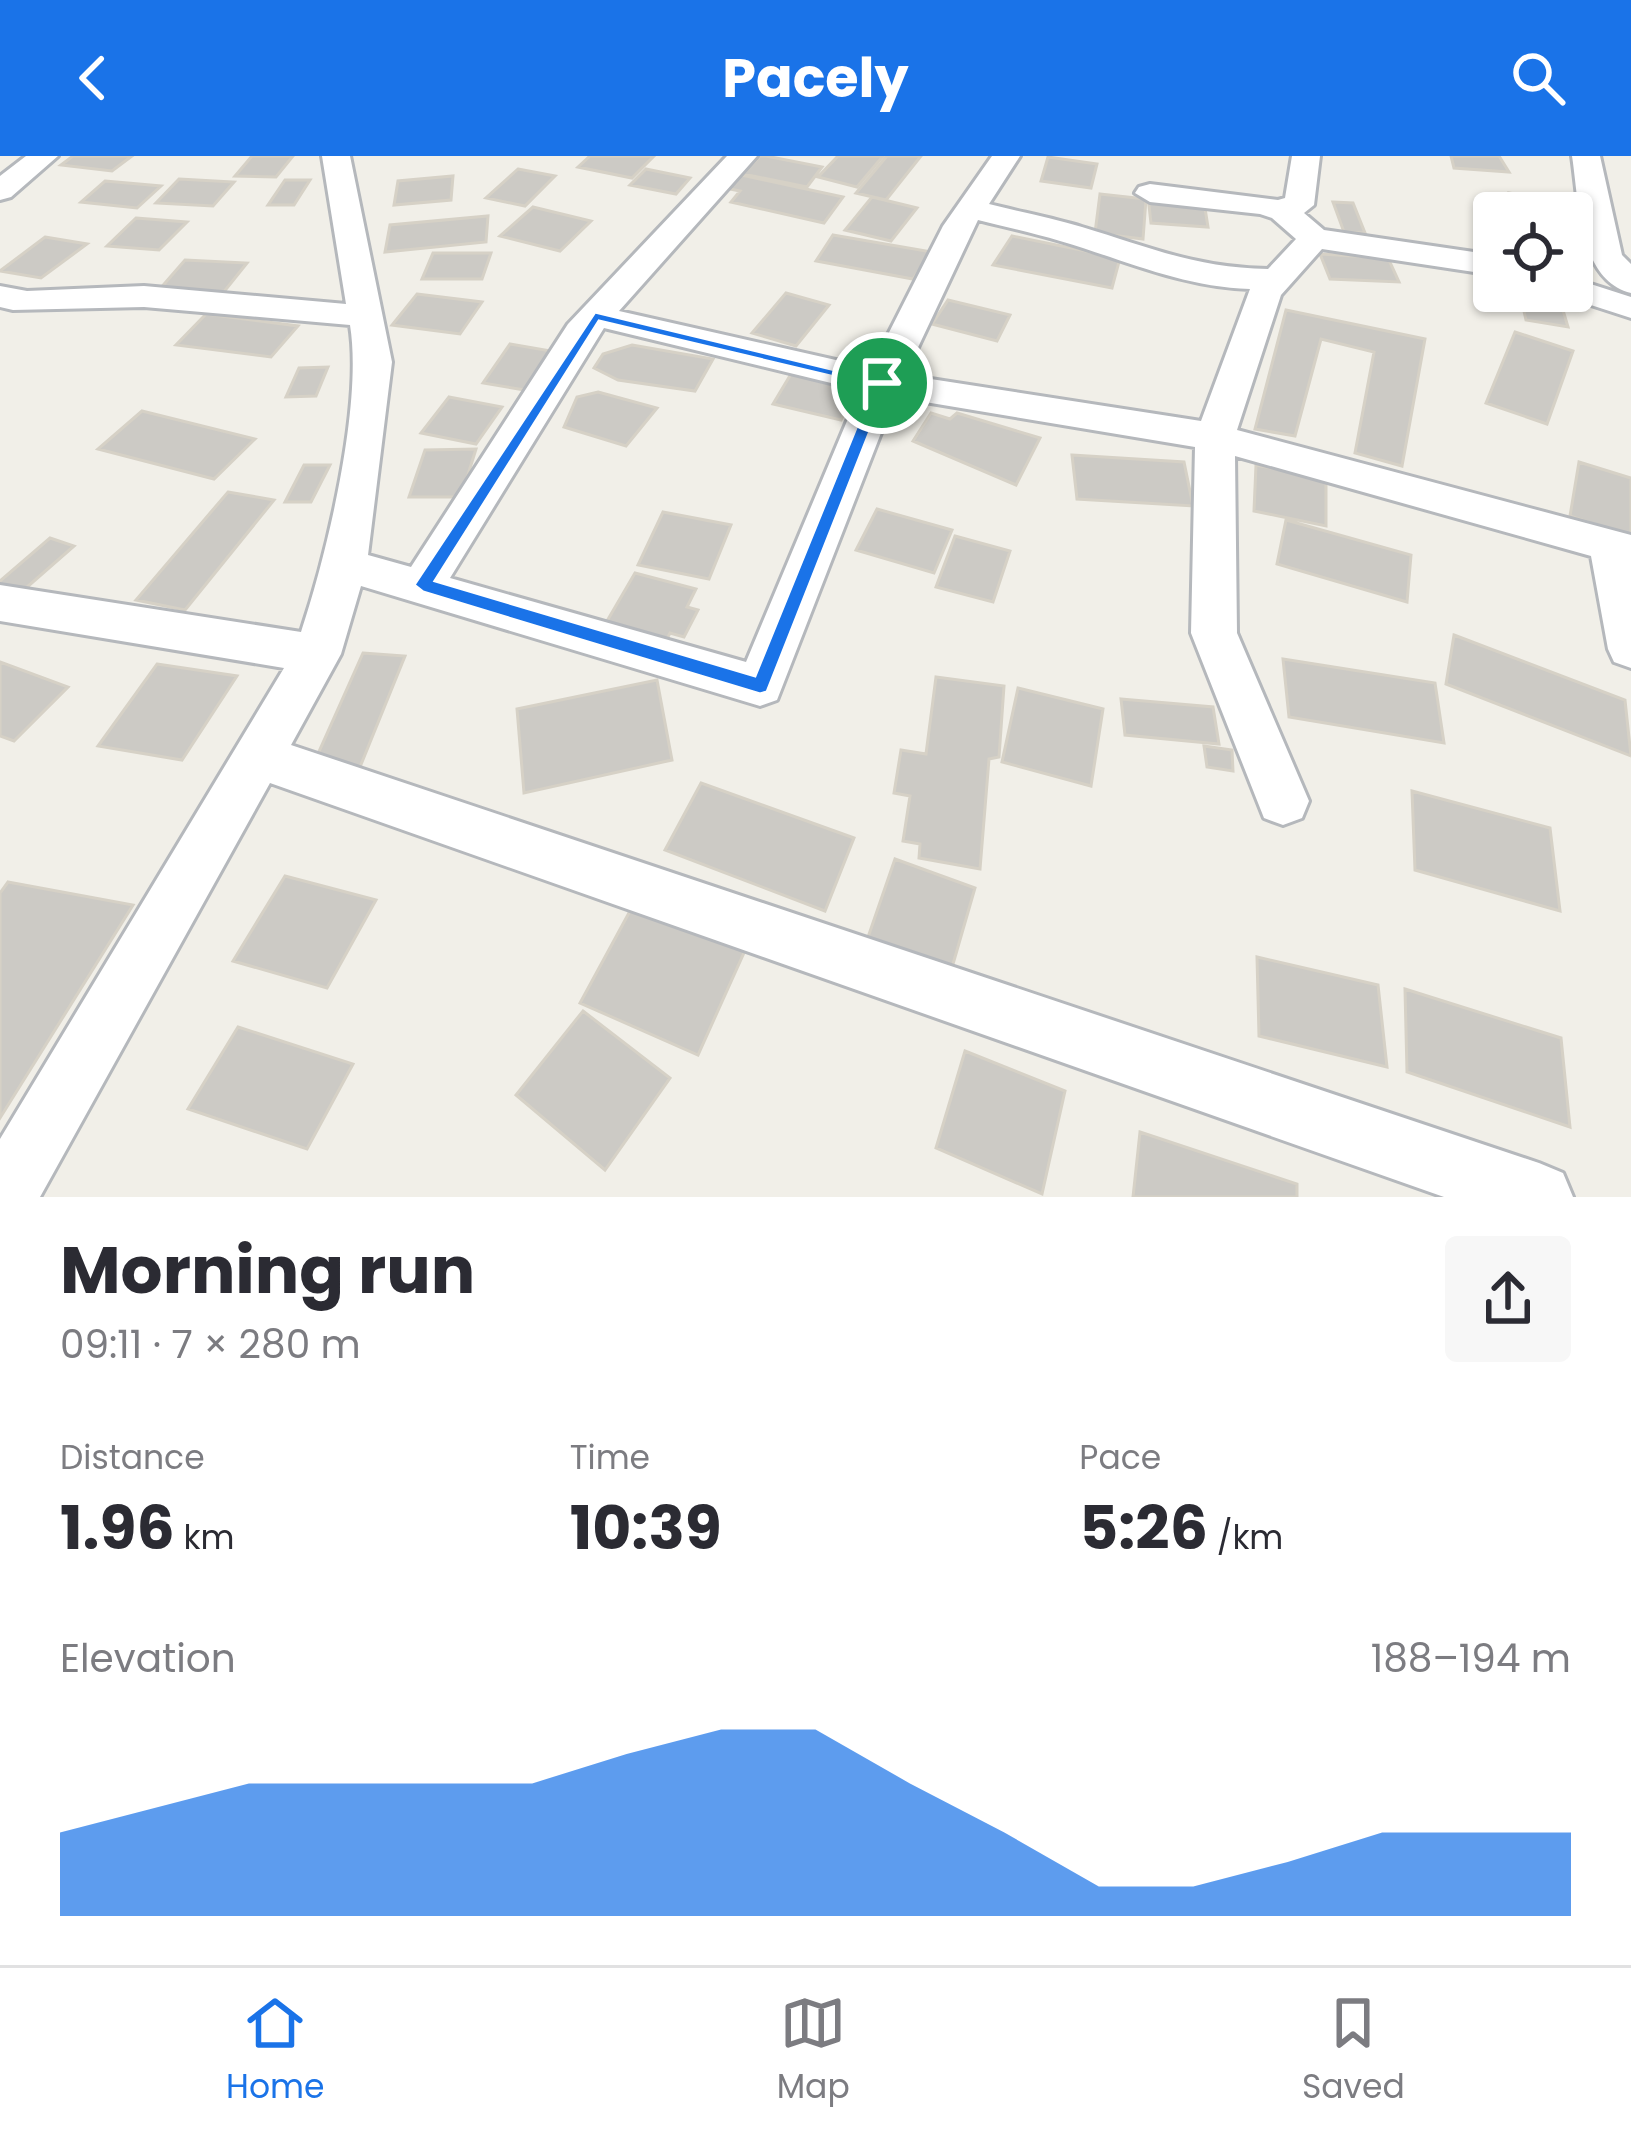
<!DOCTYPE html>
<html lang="en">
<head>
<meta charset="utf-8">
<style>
  :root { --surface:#fff; --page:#f7f7f7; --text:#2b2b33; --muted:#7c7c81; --line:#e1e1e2; --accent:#1a73e8 }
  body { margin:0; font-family:Poppins,sans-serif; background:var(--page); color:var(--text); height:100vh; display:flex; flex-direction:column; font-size:45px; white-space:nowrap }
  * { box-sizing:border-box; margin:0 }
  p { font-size:39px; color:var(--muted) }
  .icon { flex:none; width:66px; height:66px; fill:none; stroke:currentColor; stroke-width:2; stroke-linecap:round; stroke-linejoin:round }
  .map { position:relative; height:1041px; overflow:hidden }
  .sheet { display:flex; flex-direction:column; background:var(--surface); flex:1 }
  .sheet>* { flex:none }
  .tools { position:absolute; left:1473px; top:36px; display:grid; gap:24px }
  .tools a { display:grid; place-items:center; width:120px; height:120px; border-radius:12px; background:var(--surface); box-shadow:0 3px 9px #0004; font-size:60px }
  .pin { position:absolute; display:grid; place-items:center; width:102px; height:102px; color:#fff; margin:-51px; border:6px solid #fff; border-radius:50%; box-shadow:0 3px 12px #0007 }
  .round { display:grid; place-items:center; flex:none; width:126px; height:126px; border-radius:12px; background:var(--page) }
  .headline { display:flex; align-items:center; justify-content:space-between; height:204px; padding:0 60px }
  h1 { font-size:66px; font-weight:700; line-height:90px }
  .stats { display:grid; grid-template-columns:repeat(3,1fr); gap:18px; height:204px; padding:12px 60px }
  .stats div { display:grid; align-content:center }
  .stats b { font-size:60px; font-weight:700 }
  .stats small { font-size:33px; font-weight:400 }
  .stats p { font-size:33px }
  .chart { height:336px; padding:24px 60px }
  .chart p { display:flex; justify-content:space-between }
  .chart svg { width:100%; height:216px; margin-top:12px; fill:var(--accent); opacity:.7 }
  header { display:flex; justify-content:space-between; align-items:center; height:156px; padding:0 60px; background:var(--accent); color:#fff; font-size:54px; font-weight:700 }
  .tabs { display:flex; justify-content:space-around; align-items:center; height:168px; border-top:3px solid var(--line); background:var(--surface); font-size:33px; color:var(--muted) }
  .tabs a { display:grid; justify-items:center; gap:6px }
  .tabs .current { color:var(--accent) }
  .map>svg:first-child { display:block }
  .building { fill:#cccac5; stroke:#d6d1c6; stroke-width:3 }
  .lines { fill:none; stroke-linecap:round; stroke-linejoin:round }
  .minor-casing { stroke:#b5b8bc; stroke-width:6 }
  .minor { fill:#fff; fill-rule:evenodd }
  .route { fill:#1a73e8; stroke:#fff; stroke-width:3; fill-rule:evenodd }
</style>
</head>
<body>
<header><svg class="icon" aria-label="back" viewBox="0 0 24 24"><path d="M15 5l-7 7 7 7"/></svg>Pacely<svg class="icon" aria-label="search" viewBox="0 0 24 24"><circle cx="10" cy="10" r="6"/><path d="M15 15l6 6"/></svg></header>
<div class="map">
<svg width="1631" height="1041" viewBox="0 0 1631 1041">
  <rect width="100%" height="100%" fill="#f1efe8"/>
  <path class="building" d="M73 0H132L112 15 61 9Z
    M252 0H293L276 21 235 20Z
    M590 0H654L632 22 578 11Z
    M760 0H766L822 11 807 31 743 18Z
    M838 0H883L857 31 818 21Z
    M887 0H921L886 44 856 37Z
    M1451 0H1499L1509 16 1454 12Z
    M1048 1 1097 8 1091 32 1041 25Z
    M518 13 555 20 525 50 486 42Z
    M646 13 690 22 676 38 630 29Z
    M737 18 843 41 824 67 731 46 740 35 725 32Z
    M453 20 451 44 394 49 398 25Z
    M179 23 234 26 213 50 156 47Z
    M285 24H310L294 49H268Z
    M105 25 161 30 137 52 81 46Z
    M1509 37 1566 46 1569 57H1512Z
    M1100 38 1146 43 1143 83 1095 77Z
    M872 41 917 52 891 85 845 74Z
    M1148 41 1204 46 1208 71 1151 67Z
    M1333 46 1353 47 1365 77 1344 76Z
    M533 51 591 65 560 95 500 80Z
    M488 60 486 86 385 96 390 69Z
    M136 62 187 66 159 94 107 90Z
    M833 79 932 96 913 123 816 105Z
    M1012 80 1120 102 1112 132 993 109Z
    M45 81 87 88 41 122 0 115Z
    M433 97H491L482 123H422Z
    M1320 98 1388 102 1399 126 1330 123Z
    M185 104 247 107 223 137 159 134Z
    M786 137 829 149 796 190 752 177Z
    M417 138 482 146 460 178 392 169Z
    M1520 138 1560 144 1568 171 1526 164Z
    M948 144 1010 159 997 185 932 168Z
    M1286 154 1425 183 1402 310 1355 297 1374 196 1321 183 1295 280 1255 273Z
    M206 158 298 170 271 201 176 189Z
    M1515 176 1573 195 1547 268 1486 247Z
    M510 188 551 195 525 234 483 227Z
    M632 189 713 203 695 235 618 224 594 212 603 198Z
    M328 211 316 240 286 241 299 212Z
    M794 213 860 228 841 264 773 248Z
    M598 236 657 252 626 290 564 271 577 241Z
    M449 241 502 251 476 288 421 277Z
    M142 255 255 283 214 323 98 293Z
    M931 257 950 263 957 257 1040 282 1016 329 913 285Z
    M476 293 461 341H409L425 294Z
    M1072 299 1184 306 1193 350 1077 343Z
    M1579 306 1631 322V381L1570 360Z
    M304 309H330L311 346H285Z
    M1256 309 1326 323V370L1254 355Z
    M228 336 274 344 185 454 136 444Z
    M877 353 952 374 934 417 856 394Z
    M663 356 731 369 709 423 638 409Z
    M1286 364 1411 399 1407 446 1277 408Z
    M955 380 1010 395 993 446 936 431Z
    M50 382 74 390 10 446 0 443V425Z
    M635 417 696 433 687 451 698 454 684 481 670 477 661 494 600 477Z
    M1454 479 1625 544 1631 600 1446 528Z
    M363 497 405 500 360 611 313 609Z
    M1283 503 1435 527 1444 587 1289 561Z
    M0 506 68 531 14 585 0 580Z
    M157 508 237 520 182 604 98 590Z
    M936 521 1004 530 999 601 989 603 980 713 919 702 920 688 903 685 910 640 894 637 901 594 926 598Z
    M657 524 672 604 524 637 517 553Z
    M1018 532 1103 553 1091 630 1002 606Z
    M1121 543 1213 551 1219 588 1125 579Z
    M1204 590 1232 594 1233 615 1207 611Z
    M701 627 854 682 825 755 665 694Z
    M1412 635 1550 672 1560 755 1415 714Z
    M895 703 975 732 951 815 867 784Z
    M285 720 376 744 327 832 233 805Z
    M8 726 133 749 0 962V737Z
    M636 744 747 790 698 899 580 847Z
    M1257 801 1378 829 1387 911 1259 880Z
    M1405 833 1561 882 1570 971 1407 916Z
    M583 855 670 922 605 1014 516 939Z
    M238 871 353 908 307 993 188 953Z
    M965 895 1065 935 1042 1038 936 992Z
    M1140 976 1297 1028V1041H1133Z"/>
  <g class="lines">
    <g class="minor-casing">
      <path id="minor" d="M26 0H58L11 41 0 44V20Z
        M322 0H350L392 206 368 399 411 411 568 168 727 0H757L619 155 871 212 943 70 992 0H1020L989 48C1020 56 1052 62 1082 71 1149 91 1196 112 1268 113L1296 83 1272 62 1260 58 1150 46 1135 37 1139 31 1150 28 1278 44 1285 42 1292 0H1320L1314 49 1304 57 1324 74 1494 99V119L1322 93 1281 139 1237 274 1631 379V512L1614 506 1608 493 1591 400 1235 300 1237 477 1309 645 1302 662 1283 669 1264 662 1191 477 1195 291 895 241 777 544 760 550 361 430 341 498 291 589 1539 1007 1563 1017 1573 1041H1444L270 627 40 1041H0V983L284 512 0 465V429L301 476C327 398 363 249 350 169L144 151 13 154 0 151V130L27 135 144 130 346 148ZM978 64C1006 71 1034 77 1060 85 1125 104 1182 131 1250 133L1201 265 905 219ZM604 172 860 234 746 506 450 422Z
        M1572 0H1600L1622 99 1631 108V137C1578 124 1579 44 1572 0Z
        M1572 122 1631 141V162L1560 139 1557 135H1572Z"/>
    </g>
    <use href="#minor" class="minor"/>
  </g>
  <path class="route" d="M595 156 889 227 767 536 760 538 423 436 414 429ZM599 165 873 230 755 520 435 425Z"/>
</svg>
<div class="tools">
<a><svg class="icon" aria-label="locate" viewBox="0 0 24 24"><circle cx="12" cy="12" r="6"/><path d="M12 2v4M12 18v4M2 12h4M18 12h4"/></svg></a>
</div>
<div class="pin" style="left:882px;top:227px;background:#1e9e55"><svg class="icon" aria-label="arrive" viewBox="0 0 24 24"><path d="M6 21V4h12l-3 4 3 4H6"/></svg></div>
</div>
<section class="sheet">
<div class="headline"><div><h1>Morning run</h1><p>09:11 · 7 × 280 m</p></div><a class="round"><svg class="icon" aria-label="share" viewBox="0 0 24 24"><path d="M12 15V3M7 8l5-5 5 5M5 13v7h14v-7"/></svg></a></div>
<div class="stats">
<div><p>Distance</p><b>1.96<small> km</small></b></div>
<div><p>Time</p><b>10:39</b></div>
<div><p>Pace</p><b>5:26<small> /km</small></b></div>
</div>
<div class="chart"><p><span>Elevation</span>188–194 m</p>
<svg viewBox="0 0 160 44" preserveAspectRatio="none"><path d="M0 44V27L10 22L20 17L30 17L40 17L50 17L60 11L70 6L80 6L90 17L100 27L110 38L120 38L130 33L140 27L150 27L160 27V44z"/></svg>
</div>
</section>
<nav class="tabs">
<a class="current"><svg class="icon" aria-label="home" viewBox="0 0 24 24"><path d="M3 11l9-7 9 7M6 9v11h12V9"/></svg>Home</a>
<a><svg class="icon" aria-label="map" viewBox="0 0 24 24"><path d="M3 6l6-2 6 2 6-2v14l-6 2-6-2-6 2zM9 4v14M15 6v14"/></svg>Map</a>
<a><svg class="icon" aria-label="saved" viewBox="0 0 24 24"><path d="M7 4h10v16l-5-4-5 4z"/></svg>Saved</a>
</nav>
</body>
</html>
